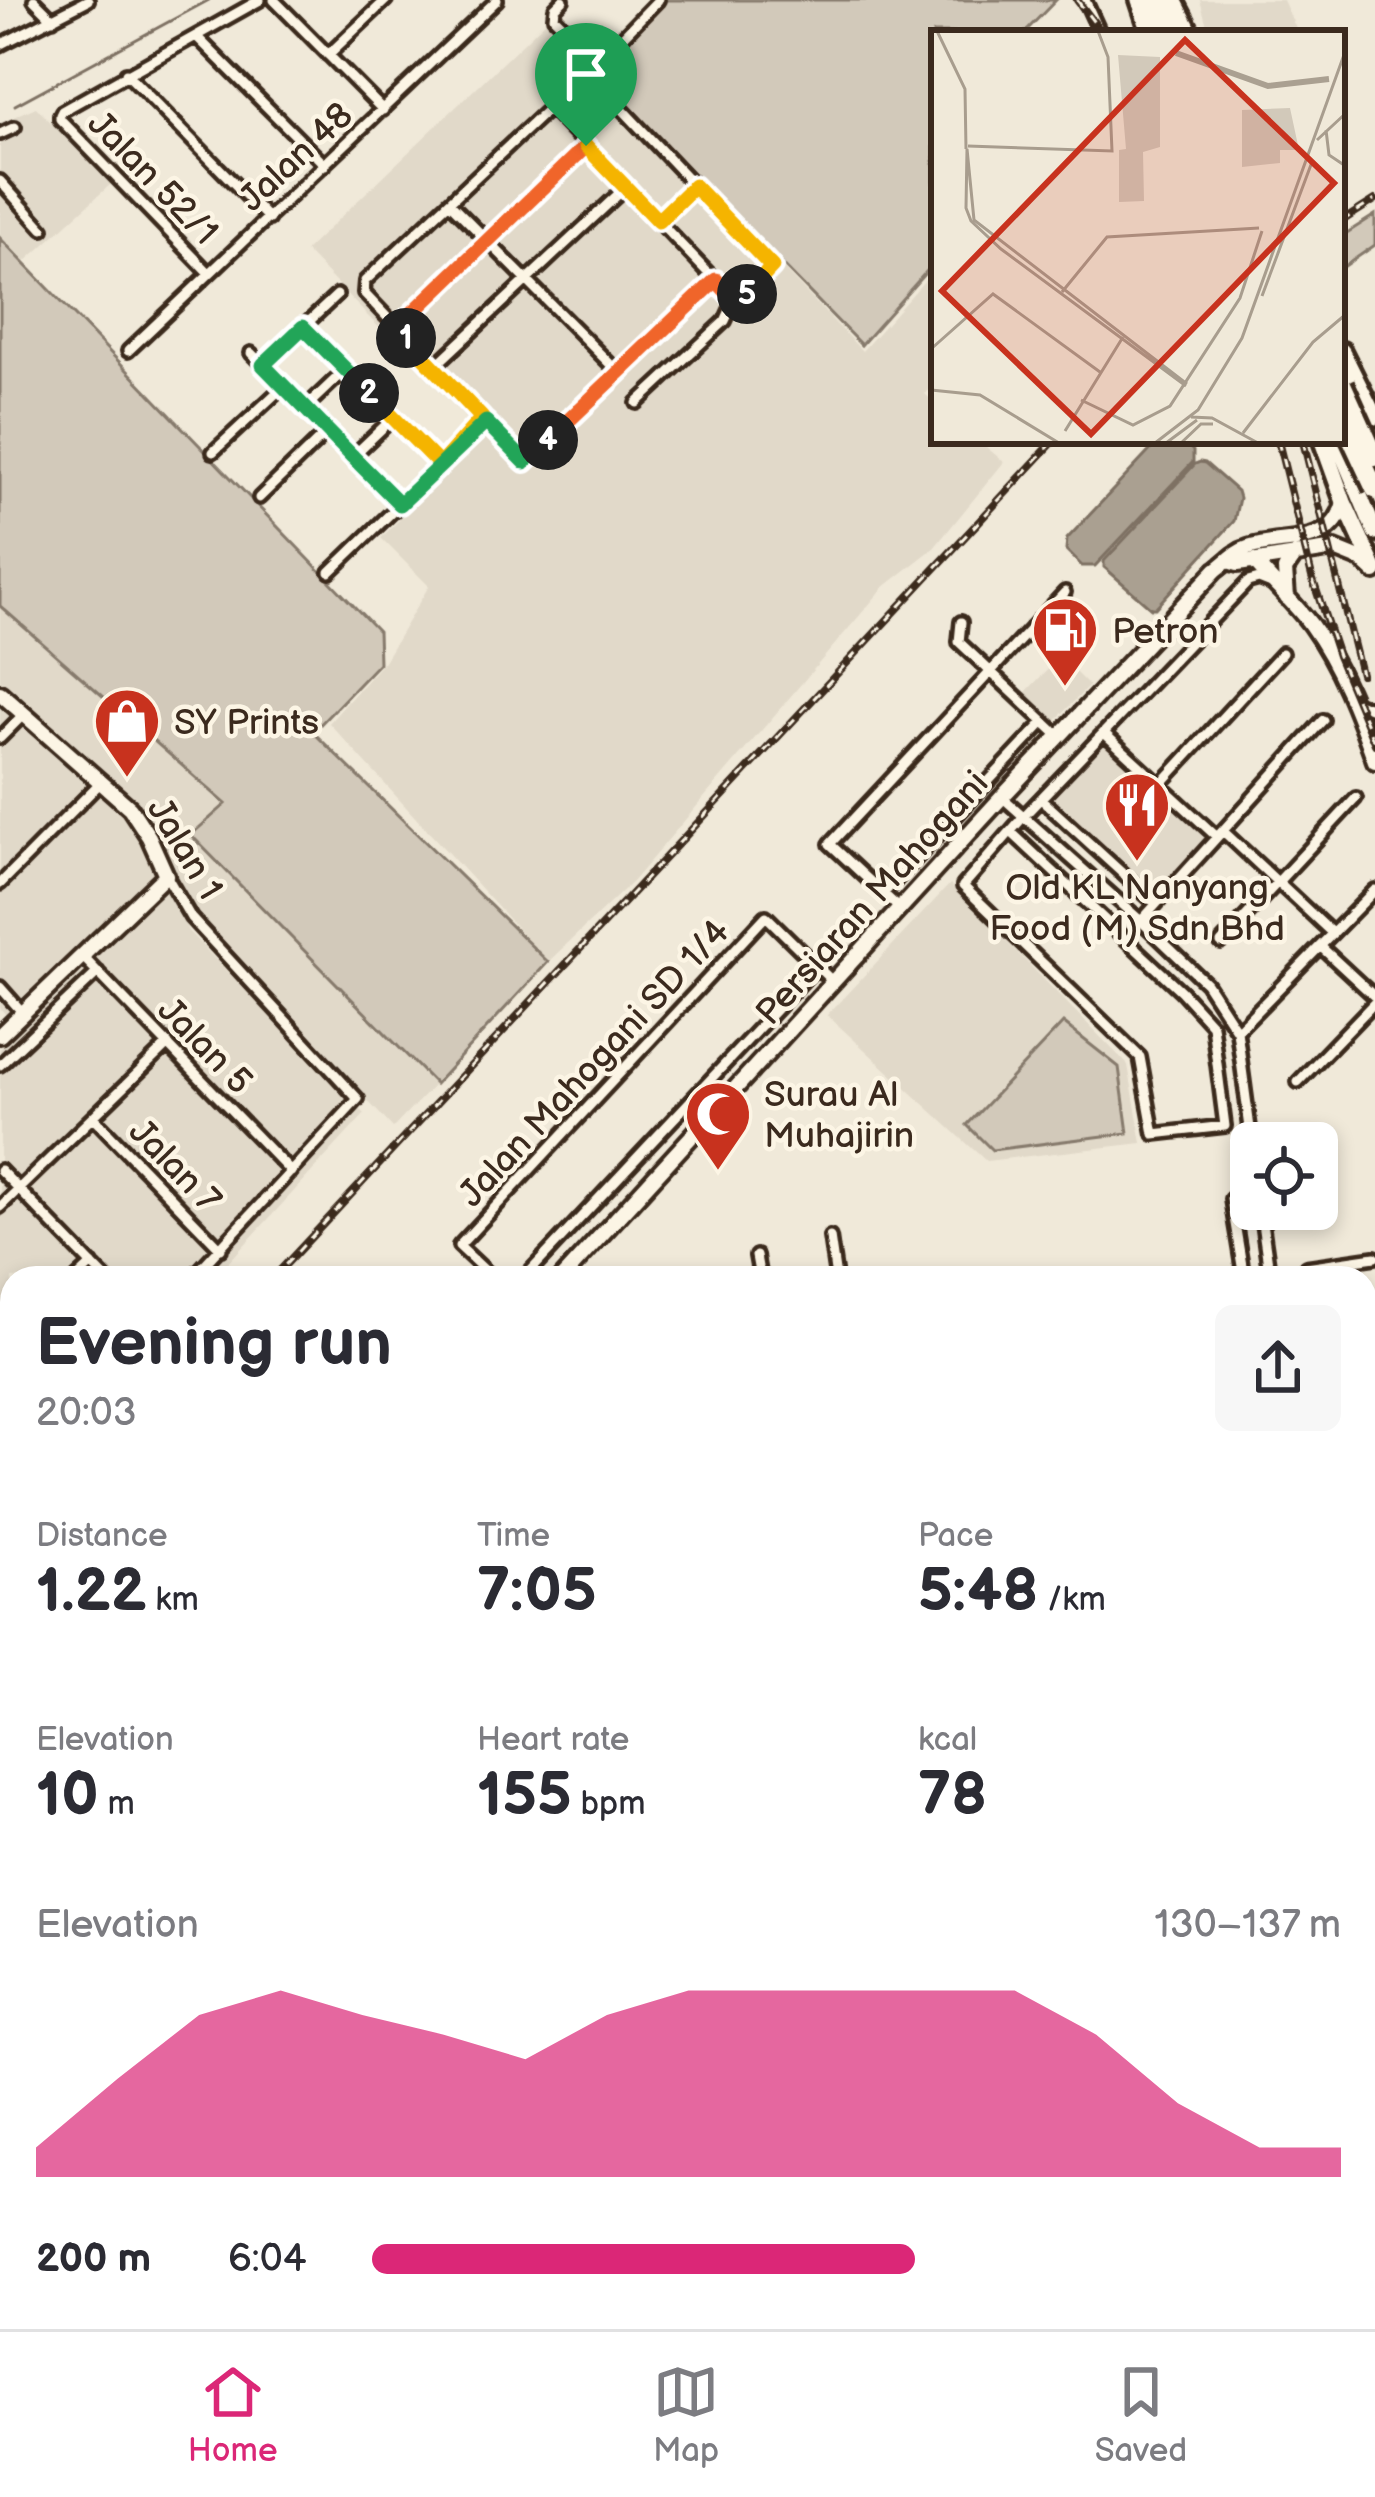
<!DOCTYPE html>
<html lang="en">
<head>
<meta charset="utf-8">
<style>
  :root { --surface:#fff; --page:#f7f7f7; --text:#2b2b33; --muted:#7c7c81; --line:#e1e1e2; --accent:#db2777 }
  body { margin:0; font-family:"Balsamiq Sans",sans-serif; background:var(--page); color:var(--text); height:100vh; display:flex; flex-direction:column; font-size:45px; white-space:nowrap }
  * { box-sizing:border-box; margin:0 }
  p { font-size:39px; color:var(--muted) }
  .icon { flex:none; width:66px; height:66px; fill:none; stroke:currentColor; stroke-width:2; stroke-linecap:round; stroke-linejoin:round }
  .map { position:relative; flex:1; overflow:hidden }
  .panel { position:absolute; left:0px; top:1266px; width:1377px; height:1065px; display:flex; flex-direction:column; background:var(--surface); border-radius:36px 36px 0 0; box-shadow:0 6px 18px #0003 }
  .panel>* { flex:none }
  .tools { position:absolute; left:1230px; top:1122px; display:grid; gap:24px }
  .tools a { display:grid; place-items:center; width:108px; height:108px; border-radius:18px; background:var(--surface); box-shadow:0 6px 18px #0003; font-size:60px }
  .pin { position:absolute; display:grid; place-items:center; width:102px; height:102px; color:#fff; margin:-123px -51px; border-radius:50% 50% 50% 0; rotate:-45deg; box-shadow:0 0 12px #0007 }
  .pin .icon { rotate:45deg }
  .km { position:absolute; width:60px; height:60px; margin:-30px; border-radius:50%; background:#222; color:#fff; font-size:33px; line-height:60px; text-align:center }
  .round { display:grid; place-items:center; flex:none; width:126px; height:126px; border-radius:18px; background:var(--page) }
  .head { display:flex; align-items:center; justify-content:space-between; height:204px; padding:0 36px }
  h1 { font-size:66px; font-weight:600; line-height:90px }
  .metrics { display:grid; grid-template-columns:repeat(3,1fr); gap:18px; height:204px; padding:12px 36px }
  .metrics div { display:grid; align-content:center }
  .metrics b { font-size:60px; font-weight:600 }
  .metrics small { font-size:33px; font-weight:400 }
  .metrics p { font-size:33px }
  .chart { height:336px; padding:24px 36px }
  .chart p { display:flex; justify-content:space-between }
  .chart svg { width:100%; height:216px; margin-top:12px; fill:var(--accent); opacity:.7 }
  ul { padding:0 36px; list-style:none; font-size:39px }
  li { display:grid; grid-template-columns:192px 144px 1fr; align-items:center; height:90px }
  li i { height:30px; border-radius:15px; background:var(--accent) }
  .menu { display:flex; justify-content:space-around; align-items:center; height:168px; border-top:3px solid var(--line); background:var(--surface); font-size:33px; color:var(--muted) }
  .menu a { display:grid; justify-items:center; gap:6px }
  .menu .selected { color:var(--accent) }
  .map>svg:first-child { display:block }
  .built { fill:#e1d9c9 }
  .green { fill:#d2c9ba; stroke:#867a6c; stroke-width:3 }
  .water { fill:#aaa091; stroke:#7e7163; stroke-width:3 }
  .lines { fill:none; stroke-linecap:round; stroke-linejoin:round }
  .stream { stroke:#7e7163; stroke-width:3 }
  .street-casing { stroke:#3b2a1e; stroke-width:18 }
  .secondary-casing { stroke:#3b2a1e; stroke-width:22 }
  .primary-casing { stroke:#3b2a1e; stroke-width:24 }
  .highway-casing { stroke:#3b2a1e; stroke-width:27 }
  .street { stroke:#fcf5e5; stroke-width:9 }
  .secondary { stroke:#fcf5e5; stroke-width:14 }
  .primary { stroke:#fcf5e5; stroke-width:15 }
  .highway { stroke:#fcf5e5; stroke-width:18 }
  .rail-casing { stroke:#3b2a1e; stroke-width:8 }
  .rail { stroke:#fcf5e5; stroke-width:3; stroke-dasharray:9; stroke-linecap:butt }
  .highway-bridge-casing { stroke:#3b2a1e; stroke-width:27; stroke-linecap:butt }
  .highway-bridge { stroke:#fcf5e5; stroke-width:18 }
  .split-1-casing { stroke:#fff; stroke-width:24 }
  .split-2-casing { stroke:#fff; stroke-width:24 }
  .split-3-casing { stroke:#fff; stroke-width:24 }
  .split-4-casing { stroke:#fff; stroke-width:24 }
  .split-5-casing { stroke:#fff; stroke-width:24 }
  .split-6-casing { stroke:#fff; stroke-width:24 }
  .split-1 { stroke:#f0652b; stroke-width:15 }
  .split-2 { stroke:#f5b400; stroke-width:15 }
  .split-3 { stroke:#22a559; stroke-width:15 }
  .split-4 { stroke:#22a559; stroke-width:15 }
  .split-5 { stroke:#f0652b; stroke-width:15 }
  .split-6 { stroke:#f5b400; stroke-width:15 }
  .labels { text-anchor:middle; stroke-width:9; stroke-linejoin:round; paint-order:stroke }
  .street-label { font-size:36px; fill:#3b2a1e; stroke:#fcf5e5 }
  .poi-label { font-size:36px; fill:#3b2a1e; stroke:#fcf5e5; text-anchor:start }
  .inset-river { fill:none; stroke:#aaa091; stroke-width:6 }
  .inset-road { fill:none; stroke:#a89d8e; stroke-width:3 }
  .view { fill:#c8321e; fill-opacity:0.15; stroke:#c8321e; stroke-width:6 }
  .inset-edge { fill:none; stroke:#3b2a1e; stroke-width:6 }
</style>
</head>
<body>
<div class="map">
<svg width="1375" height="2329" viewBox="0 0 1375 2329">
  <rect width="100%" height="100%" fill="#f0e9d9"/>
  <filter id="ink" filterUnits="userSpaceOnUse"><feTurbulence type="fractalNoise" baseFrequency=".00833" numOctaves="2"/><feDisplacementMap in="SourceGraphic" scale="24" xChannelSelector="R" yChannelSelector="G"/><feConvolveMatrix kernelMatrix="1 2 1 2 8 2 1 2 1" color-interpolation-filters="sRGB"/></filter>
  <g filter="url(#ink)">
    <path class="built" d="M1200 0H1283L1298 33H1209Z
      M546 21 862 351 926 279 934 287V384L925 394 934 402V441H979L1004 462 934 548 884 587 632 882 548 962 329 723 384 661 429 586 381 538 483 435 305 251Z
      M36 107 111 184 24 263 0 238V123Z
      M0 606 226 805 192 835 435 1084 393 1128 199 919 141 808 0 684Z
      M1060 657 1089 686 1052 724 1022 696Z
      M0 704 136 822 188 931 365 1114 214 1278H12V1498L0 1511V1049L19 1030 0 1008Z
      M1103 728 1221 838 1157 910 1037 798Z
      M950 884 1128 1065 1142 1143 986 1161 827 1015Z
      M1375 2142V2329H1238L1256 2319H1365V2143Z
      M62 2319H1178L1182 2329H62Z"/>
    <path class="green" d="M666 0H1056L1024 33H934V263L861 345 596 74Z
      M1375 215V245L1342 268V236Z
      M0 238 378 631 379 663 313 732 548 962 435 1084 191 835 226 804 0 606Z
      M1063 1023 1119 1067 1128 1133 992 1150 967 1125Z"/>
    <path class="water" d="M1159 441H1183L1193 451V462L1095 566H1082L1066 550 1067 539Z
      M1200 462 1205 463 1237 491 1239 498 1234 521 1155 608H1151L1104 567V561L1195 464Z"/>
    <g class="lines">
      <path class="stream" d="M15 105 209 0"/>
      <g class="street-casing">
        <path id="street" d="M34 0 53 19
          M274 0 383 110
          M563 0 555 8 554 17 599 61
          M658 0 599 61 365 281 364 293 525 462 716 281
          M1085 0 1100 33
          M197 37 325 165
          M0 45 88 0
          M328 55 386 0
          M587 72 772 267 769 273 730 310 725 321 637 403
          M126 73 269 219
          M549 107 737 303
          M0 134 15 127
          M0 181 43 229
          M449 202 619 373
          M658 221 695 186
          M209 273 60 119V115L62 111 260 0
          M303 327 440 465
          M396 328 586 146
          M128 351 497 0
          M251 353 400 504
          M263 365 337 295
          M434 367 626 187
          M305 408 346 369
          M213 452 284 386
          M353 456 393 418
          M259 498 328 431
          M330 572 486 421
          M961 622 959 642 1059 736
          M1352 701 1370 708 1375 707
          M1104 733 1217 837
          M0 738 24 714
          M1160 785 1282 653
          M1002 797 1141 921 1206 983 1237 1031 1252 1143
          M1041 799 1156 904
          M1223 831 1332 933
          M1011 832 1181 991 1212 1025 1225 1126 1154 1134 1140 1057 963 886 1024 816 1248 582 1259 579 1269 583
          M166 875 191 918 358 1099 192 1278
          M0 884 102 781
          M883 894 1044 722
          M900 909 830 844 1065 592
          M1141 921 1323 720
          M1221 943 1356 798
          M1320 946 1375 997
          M82 956 291 1172
          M0 987 23 1013
          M1237 1031 1375 890
          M0 1065 98 972
          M1298 1082 1375 1002
          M93 1117 221 1249
          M0 1170 105 1278
          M1231 1199 1244 1278
          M0 1207 168 1044
          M1260 1209 1270 1278
          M830 1237 836 1278
          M756 1256 760 1278
          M77 1278 92 1264
          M493 1278 459 1246 766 916 833 982
          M524 1278 817 966
          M1292 1278 1306 1267 1375 1257
          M1365 1336 1375 1335
          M0 1353 12 1341
          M1365 1411 1375 1410
          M0 1487 12 1475
          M1365 1488 1375 1486
          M1365 1564 1375 1563
          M1365 1724 1375 1723
          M1365 1879 1375 1878
          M1365 1955 1375 1954
          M0 2021 12 2047
          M1365 2030 1375 2029
          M1365 2101 1375 2099
          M436 2319 437 2329
          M551 2319 552 2329
          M777 2319 778 2329
          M873 2319 874 2329
          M1053 2319 1054 2329
          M1074 2319 1075 2329
          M38 2329V2319"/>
      </g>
      <g class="secondary-casing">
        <path id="secondary" d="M1228 561 1238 564 1335 549 1362 560 1375 572
          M1254 561C1272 583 1294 602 1311 625 1340 665 1359 715 1375 761
          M1287 598 1285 570 1296 554
          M0 693 130 808 149 837 166 875 0 1035
          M562 1278 1002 797 1216 570C1227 562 1235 552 1248 548 1285 536 1333 549 1344 502
          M1365 1675 1375 1674
          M1365 1690 1375 1688
          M0 1834 12 1833
          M0 1857H12
          M1365 2123 1375 2121
          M1365 2133 1375 2132
          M1188 2319 1192 2329
          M1207 2319 1211 2329
          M220 2329V2319
          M236 2329V2319"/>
      </g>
      <g class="primary-casing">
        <path id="primary" d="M1139 0 1150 33
          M1174 0 1191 33
          M1342 351 1375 417
          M1322 441 1344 502 1375 570
          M1337 441 1375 532"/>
      </g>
      <g class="highway-casing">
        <path id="highway" d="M1148 0 1165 33
          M1163 0 1180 33"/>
      </g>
      <use href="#street" class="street"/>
      <use href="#secondary" class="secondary"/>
      <use href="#primary" class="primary"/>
      <use href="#highway" class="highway"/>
      <g class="rail-casing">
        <path id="rail" d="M1077 0 1102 33
          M1342 221 1375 200
          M1278 441 1312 577 1338 656 1375 744
          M1303 441 1361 674
          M273 1278 1054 441
          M1365 2319 1375 2304
          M49 2329V2319"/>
      </g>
      <use href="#rail" class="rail"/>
      <g class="highway-bridge-casing">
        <path id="highway-bridge" d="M1342 384 1375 457
          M1342 418 1375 489"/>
      </g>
      <use href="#highway-bridge" class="highway-bridge"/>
    </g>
  </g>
  <g class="lines" filter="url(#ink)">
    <g class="split-1-casing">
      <path id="split-1" d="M406 338 397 328 586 146"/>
    </g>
    <g class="split-2-casing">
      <path id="split-2" d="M369 393 440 465 482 418 406 338"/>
    </g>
    <g class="split-3-casing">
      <path id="split-3" d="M352 456 263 365 303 327 369 393"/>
    </g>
    <g class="split-4-casing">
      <path id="split-4" d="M352 456 400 504 486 422 525 462 548 440"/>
    </g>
    <g class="split-5-casing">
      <path id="split-5" d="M548 440 716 280 737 303 747 294"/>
    </g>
    <g class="split-6-casing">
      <path id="split-6" d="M586 146 658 221 694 186 772 267 747 294"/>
    </g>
    <use href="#split-1" class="split-1"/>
    <use href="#split-2" class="split-2"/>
    <use href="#split-3" class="split-3"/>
    <use href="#split-4" class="split-4"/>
    <use href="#split-5" class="split-5"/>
    <use href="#split-6" class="split-6"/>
  </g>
  <defs>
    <g id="fuel-pin" transform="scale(3.45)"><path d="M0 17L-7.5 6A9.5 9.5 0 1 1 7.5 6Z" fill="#c8321e" stroke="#fcf5e5"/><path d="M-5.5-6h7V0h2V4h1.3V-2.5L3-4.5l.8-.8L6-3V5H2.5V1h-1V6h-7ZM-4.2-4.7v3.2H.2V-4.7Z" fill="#fff"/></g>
    <g id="shop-pin" transform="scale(3.45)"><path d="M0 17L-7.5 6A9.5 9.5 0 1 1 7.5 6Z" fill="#c8321e" stroke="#fcf5e5"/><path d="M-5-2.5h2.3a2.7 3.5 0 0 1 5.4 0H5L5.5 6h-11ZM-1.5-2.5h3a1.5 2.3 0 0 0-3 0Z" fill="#fff"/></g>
    <g id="restaurant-pin" transform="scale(3.45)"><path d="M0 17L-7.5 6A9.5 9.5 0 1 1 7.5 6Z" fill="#c8321e" stroke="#fcf5e5"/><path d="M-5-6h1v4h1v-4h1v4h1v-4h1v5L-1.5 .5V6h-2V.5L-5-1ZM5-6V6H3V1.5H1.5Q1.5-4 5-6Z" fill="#fff"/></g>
    <g id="mosque-pin" transform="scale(3.45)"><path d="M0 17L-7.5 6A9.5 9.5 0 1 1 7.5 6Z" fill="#c8321e" stroke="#fcf5e5"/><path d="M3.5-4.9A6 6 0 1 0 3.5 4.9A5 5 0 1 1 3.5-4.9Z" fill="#fff"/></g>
  </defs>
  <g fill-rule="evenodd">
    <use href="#fuel-pin" x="1065" y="630"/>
    <use href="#shop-pin" x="127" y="721"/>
    <use href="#restaurant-pin" x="1137" y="805"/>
    <use href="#mosque-pin" x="718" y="1114"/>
  </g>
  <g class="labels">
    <g class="street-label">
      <text transform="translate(295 156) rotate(-43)" y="13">Jalan 48</text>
      <text transform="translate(154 177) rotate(46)" y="13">Jalan 52/1</text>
      <text transform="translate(186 848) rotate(59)" y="13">Jalan 1</text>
      <text transform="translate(871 897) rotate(-48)" y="13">Persiaran Mahogani</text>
      <text transform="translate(206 1045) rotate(46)" y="13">Jalan 5</text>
      <text transform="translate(593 1062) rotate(-47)" y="13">Jalan Mahogani SD 1/4</text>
      <text transform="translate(176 1165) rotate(46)" y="13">Jalan 7</text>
    </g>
    <g class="poi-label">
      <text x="1112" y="643">Petron</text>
      <text x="174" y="734">SY Prints</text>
      <text x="1137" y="899" text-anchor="middle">Old KL Nanyang<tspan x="1137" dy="41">Food (M) Sdn Bhd</tspan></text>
      <text x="764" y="1106">Surau Al<tspan x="764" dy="41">Muhajirin</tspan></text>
    </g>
  </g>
  <g transform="translate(931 30)">
    <rect width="414" height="414" fill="#f0e9d9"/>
    <path d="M187 25 229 27V117L212 122 213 171 188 172V120L195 119ZM359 78 368 120H349V133L311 137V80Z" fill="#d2c9ba"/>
    <path class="inset-river" d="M245 23 337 56 398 49"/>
    <path class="inset-road" d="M6 1 34 59 35 119M395 100 398 125 413 135M386 110 414 84M37 116 181 121 177 27 167 1M131 262 176 207 328 198M331 266 381 132M0 319 62 264 169 342M255 356 70 219 40 191 35 178 36 119 43 190 256 354M0 360 49 365 128 413M150 370 202 395 239 376 309 268 331 201M260 387 281 388 327 413M134 401 192 307M312 403 382 312 414 285M224 413 267 380 311 308 414 22M235 413 266 390M250 413 270 394H282"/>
    <path class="view" d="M254 10 403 153 160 404 11 261Z"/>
    <rect width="414" height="414" class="inset-edge"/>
  </g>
</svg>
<div class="tools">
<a><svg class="icon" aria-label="locate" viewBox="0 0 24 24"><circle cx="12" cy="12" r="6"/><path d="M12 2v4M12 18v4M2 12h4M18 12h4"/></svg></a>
</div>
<div class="pin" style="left:586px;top:146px;background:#1e9e55"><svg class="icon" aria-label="arrive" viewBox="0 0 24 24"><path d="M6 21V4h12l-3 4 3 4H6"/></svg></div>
<b class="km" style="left:406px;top:338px">1</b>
<b class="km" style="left:369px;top:393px">2</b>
<b class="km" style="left:548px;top:440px">4</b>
<b class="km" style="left:747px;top:294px">5</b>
<section class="panel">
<div class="head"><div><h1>Evening run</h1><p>20:03</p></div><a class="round"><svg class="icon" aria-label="share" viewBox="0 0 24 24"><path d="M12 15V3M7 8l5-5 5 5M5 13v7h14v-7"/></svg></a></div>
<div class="metrics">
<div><p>Distance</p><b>1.22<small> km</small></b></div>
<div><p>Time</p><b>7:05</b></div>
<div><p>Pace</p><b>5:48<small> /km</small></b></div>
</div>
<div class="metrics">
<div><p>Elevation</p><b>10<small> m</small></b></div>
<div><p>Heart rate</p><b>155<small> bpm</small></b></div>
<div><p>kcal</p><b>78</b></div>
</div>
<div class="chart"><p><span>Elevation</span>130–137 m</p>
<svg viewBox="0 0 160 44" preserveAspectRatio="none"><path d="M0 44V38L10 24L20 11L30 6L40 11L50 15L60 20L70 11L80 6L90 6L100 6L110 6L120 6L130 15L140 29L150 38L160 38V44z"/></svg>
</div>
<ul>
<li><b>200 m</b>6:04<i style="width:56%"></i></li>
</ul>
</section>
</div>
<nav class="menu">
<a class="selected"><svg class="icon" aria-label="home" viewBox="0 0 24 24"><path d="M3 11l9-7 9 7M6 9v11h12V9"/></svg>Home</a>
<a><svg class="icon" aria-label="map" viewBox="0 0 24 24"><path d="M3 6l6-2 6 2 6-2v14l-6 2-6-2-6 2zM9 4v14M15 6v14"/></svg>Map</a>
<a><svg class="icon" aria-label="saved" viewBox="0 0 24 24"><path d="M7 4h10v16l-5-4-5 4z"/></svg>Saved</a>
</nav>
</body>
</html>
